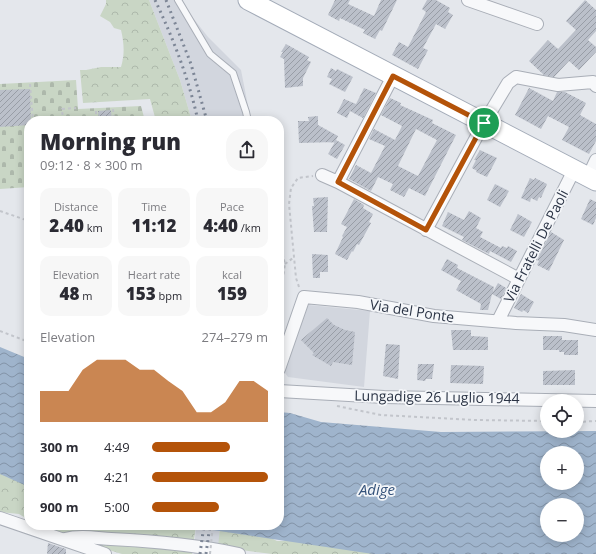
<!DOCTYPE html>
<html lang="en">
<head>
<meta charset="utf-8">
<style>
  :root { --surface:#fff; --page:#f7f7f7; --text:#2b2b33; --muted:#7c7c81; --accent:#b45309 }
  body { margin:0; font-family:"Open Sans",sans-serif; background:var(--page); color:var(--text); height:100vh; display:flex; flex-direction:column; font-size:15px; white-space:nowrap }
  * { box-sizing:border-box; margin:0 }
  p { font-size:13px; color:var(--muted) }
  .icon { flex:none; width:22px; height:22px; fill:none; stroke:currentColor; stroke-width:2; stroke-linecap:round; stroke-linejoin:round }
  .map { position:relative; flex:1; overflow:hidden }
  .panel { position:absolute; left:24px; top:116px; width:260px; height:414px; display:flex; flex-direction:column; background:var(--surface); border-radius:16px; box-shadow:0 2px 10px #0003 }
  .panel>* { flex:none }
  .controls { position:absolute; left:540px; top:394px; display:grid; gap:8px }
  .controls a { display:grid; place-items:center; width:44px; height:44px; border-radius:50%; background:var(--surface); box-shadow:0 2px 10px #0003; font-size:20px }
  .pin { position:absolute; display:grid; place-items:center; width:34px; height:34px; color:#fff; margin:-17px; border:2px solid #fff; border-radius:50%; box-shadow:0 1px 4px #0007 }
  .round { display:grid; place-items:center; flex:none; width:42px; height:42px; border-radius:16px; background:var(--page) }
  .headline { display:flex; align-items:center; justify-content:space-between; height:68px; padding:0 16px }
  h1 { font-size:22px; font-weight:800; line-height:30px }
  .figures { display:grid; grid-template-columns:repeat(3,1fr); gap:6px; height:68px; padding:4px 16px }
  .figures div { display:grid; align-content:center; border-radius:10px; background:var(--page); text-align:center }
  .figures b { font-size:17px; font-weight:800 }
  .figures small { font-size:11px; font-weight:400 }
  .figures p { font-size:11px }
  .chart { height:112px; padding:8px 16px }
  .chart p { display:flex; justify-content:space-between }
  .chart svg { width:100%; height:72px; margin-top:4px; fill:var(--accent); opacity:.7 }
  ul { padding:0 16px; list-style:none; font-size:13px }
  li { display:grid; grid-template-columns:64px 48px 1fr; align-items:center; height:30px }
  li i { height:10px; border-radius:5px; background:var(--accent) }
  .map>svg:first-child { display:block }
  .built { fill:#d2d6de }
  .forest { fill:url(#forest-crowns) }
  .cemetery { fill:url(#cemetery-stones) }
  .water { fill:url(#water-waves); fill-rule:evenodd }
  .building { fill:url(#building-hatch); fill-rule:evenodd }
  .lines { fill:none; stroke-linecap:round; stroke-linejoin:round }
  .lane-casing { stroke:#a9aeb7; stroke-width:8 }
  .street-casing { stroke:#a9aeb7; stroke-width:14 }
  .primary-casing { stroke:#a3abb8; stroke-width:21 }
  .path { stroke:#c2c5cb; stroke-width:2; stroke-dasharray:3 3; stroke-linecap:butt }
  .lane { stroke:#f7f8fa; stroke-width:6 }
  .street { stroke:#f7f8fa; stroke-width:12 }
  .primary { stroke:#fff; stroke-width:19 }
  .rail { stroke:#7d8696; stroke-width:3; stroke-dasharray:2 4; stroke-linecap:butt }
  .path-bridge { stroke:#c2c5cb; stroke-width:2; stroke-dasharray:3 3; stroke-linecap:butt }
  .route-casing { stroke:#fff; stroke-width:8 }
  .route { stroke:#b45309; stroke-width:5 }
  .labels { text-anchor:middle; stroke-width:3.5; stroke-linejoin:round; paint-order:stroke }
  .street-label { font-size:14px; fill:#2b3445; stroke:#f4f6f9 }
  .water-label { font-size:15px; font-style:italic; fill:#34527a; stroke:#f4f6f9 }
</style>
</head>
<body>
<div class="map">
<svg width="596" height="554" viewBox="0 0 596 554">
  <defs>
    <pattern id="forest-crowns" width="20" height="18" patternUnits="userSpaceOnUse"><rect width="20" height="18" fill="#c9d6c5"/><path d="M2 6a3 3 0 1 1 6 0M12 15a3 3 0 1 1 6 0" fill="none" stroke="#adb8ab"/></pattern>
    <pattern id="cemetery-stones" width="16" height="16" patternUnits="userSpaceOnUse"><rect width="16" height="16" fill="#c9d6c5"/><path d="M2 7V4a2 2 0 0 1 4 0v3zM10 15v-3a2 2 0 0 1 4 0v3z" fill="#adb8ab"/></pattern>
    <pattern id="water-waves" width="16" height="10" patternUnits="userSpaceOnUse"><rect width="16" height="10" fill="#9fb4cc"/><path d="M0 5q4-4 8 0t8 0" fill="none" stroke="#8293a7"/></pattern>
    <pattern id="building-hatch" width="6" height="6" patternUnits="userSpaceOnUse"><rect width="6" height="6" fill="#bbc0ca"/><path d="M-1 1l2-2M0 6l6-6M5 7l2-2" fill="none" stroke="#989da6"/></pattern>
  </defs>
  <rect width="100%" height="100%" fill="#e4e7ec"/>
  <path class="built" d="M149 0H179L208 37 241 70 251 121H192L180 80Z
    M309 305 370 311 364 387 288 377 285 373V368L305 308Z
    M196 525 220 527 218 554H194Z"/>
  <path class="forest" d="M106 0H149L180 80 192 121H156L150 99 83 103 80 70H86L101 67H121C125 54 124 43 121 30L114 28 110 22 100 16 106 4Z
    M0 472 29 482V520L19 514 0 512Z
    M40 525H167L175 527 196 525 192 554H122L86 543 66 534Z
    M220 527 267 536 277 541H283L288 539 577 535 596 536V554H272L218 547Z"/>
  <path class="cemetery" d="M76 80 78 109 141 106 145 121H29V187L0 189V84Z"/>
  <path class="water" d="M0 347 29 359V487L0 474Z
    M279 412 290 413 321 422 441 432 596 431V554H373L179 525H279ZM547 453H577V483H547ZM547 505H577V535H547Z"/>
  <path class="building" d="M335 0H350L348 4 374 16 381 0H397L382 31 380 30 375 39 363 33 365 30 340 18 339 21 328 15Z
    M427 0H436L450 8 448 12 453 15 445 29 436 24 423 48 428 50 418 69 392 55 399 42 408 47 426 12 422 9Z
    M585 0 596 10V31L588 40 596 47V52L579 70 569 61 554 77 544 75 529 61 548 40 558 49 576 30 566 21Z
    M286 44 309 57 307 60 311 62 303 78V86L285 88 284 59 280 57 283 52H281Z
    M331 68 336 71 337 69 353 77 345 92 329 84 332 79 327 77Z
    M364 88 376 93 363 118 350 111 347 118 337 113 344 99 356 104Z
    M529 88 553 101 557 92H565L586 103 580 115 596 124V141L589 154 562 140 569 127 548 116 541 129 515 115Z
    M30 89 31 121H29V125L0 127V90Z
    M390 98 401 103 400 105 433 120 432 123 456 135 425 196 409 188 404 197 390 190 393 184 378 177 371 191 349 179 356 165 371 173 385 146 369 139 374 129 395 140 402 126 381 115ZM416 129 437 140 418 176 398 166Z
    M111 110 112 121H99L98 111Z
    M318 116V125L338 136 335 142 299 143 298 121H309L308 117Z
    M336 140 345 145 337 159 328 154Z
    M480 150 497 158 487 177 476 172 477 171 472 168 476 160H474Z
    M530 178 534 180 535 178 547 184 541 198 539 197 537 201 531 198 530 202 521 198Z
    M495 184 509 191 500 207 487 200Z
    M328 197 327 232H314L312 206H314L313 198Z
    M354 199 364 205 363 208 373 214 369 222 371 223 359 245 357 244 353 252 352 251 347 260 335 254 343 237 342 236 347 227 341 224Z
    M590 199 596 202V218L593 225 581 219Z
    M469 211 481 218 476 228 483 232 480 237 501 248 502 246 507 248 508 246 517 251 511 262 490 251 489 254 462 240 464 237 442 226 448 212 464 220Z
    M518 214 532 222 524 237 510 230Z
    M551 232 564 240 549 271 537 265 539 261 537 260Z
    M312 254 328 255V272H320V278H313Z
    M447 259 458 265 457 268 494 287 493 292 498 283 506 288 501 299 492 294 488 310H480L481 304 456 290 461 281 441 270Z
    M521 294 534 302 528 313 523 310 522 312 514 308Z
    M327 318 334 325 345 330 355 332 352 365 333 362 331 366 312 355 314 353 301 340Z
    M451 330H471V336L488 337V350H453Z
    M543 336H562V340H578V355H564V352H559V350H543Z
    M386 344 400 345 398 379 383 376Z
    M418 364H434L432 379H426L425 381 417 380Z
    M451 365 484 366 483 384 450 383Z
    M575 370V385H543V371Z
    M48 543 66 549V554H47Z"/>
  <g class="lines">
    <g class="lane-casing">
      <path id="lane" d="M178 0 210 54 233 73 246 112 248 121"/>
    </g>
    <g class="street-casing">
      <path id="street" d="M468 0 537 24
        M322 175 338 182 519 279
        M588 177 596 160
        M338 182 393 76
        M426 230 484 123 508 83 516 77 558 85 593 82 596 86
        M498 321 574 170
        M279 369 304 297 358 302 434 316 516 323 564 325 596 330
        M279 391 384 397 596 401
        M0 518 105 554
        M65 539C80 535 96 538 111 539 154 541 197 545 239 554"/>
    </g>
    <g class="primary-casing">
      <path id="primary" d="M248 0 596 181"/>
    </g>
    <path class="path" d="M30 84 33 121
      M113 109 114 121
      M96 111V121
      M63 121 62 109 76 108
      M0 211 29 221
      M285 264 293 258
      M299 287 296 278 289 204 291 188 298 178 313 176
      M279 304 285 264 281 248
      M0 331 29 342
      M337 406 381 415 475 420 547 421
      M577 422 596 421"/>
    <use href="#lane" class="lane"/>
    <use href="#street" class="street"/>
    <use href="#primary" class="primary"/>
    <path class="rail" d="M155 0C173 38 189 79 198 121
      M166 0 191 64 207 121
      M200 554 204 525
      M206 554 210 525"/>
    <path class="path-bridge" d="M210 554 213 525"/>
  </g>
  <g class="lines">
    <g class="route-casing">
      <path id="route" d="M393 76 484 123 426 230 338 182Z"/>
    </g>
    <use href="#route" class="route"/>
  </g>
  <g class="labels">
    <g class="street-label">
      <text transform="translate(536 246) rotate(-63)" y="5">Via Fratelli De Paoli</text>
      <text transform="translate(412 311) rotate(9)" y="5">Via del Ponte</text>
      <text transform="translate(437 397) rotate(1)" y="5">Lungadige 26 Luglio 1944</text>
    </g>
    <g class="water-label">
      <text x="377" y="495">Adige</text>
    </g>
  </g>
</svg>
<div class="controls">
<a><svg class="icon" aria-label="locate" viewBox="0 0 24 24"><circle cx="12" cy="12" r="6"/><path d="M12 2v4M12 18v4M2 12h4M18 12h4"/></svg></a>
<a>+</a>
<a>−</a>
</div>
<div class="pin" style="left:484px;top:123px;background:#1e9e55"><svg class="icon" aria-label="arrive" viewBox="0 0 24 24"><path d="M6 21V4h12l-3 4 3 4H6"/></svg></div>
<section class="panel">
<div class="headline"><div><h1>Morning run</h1><p>09:12 · 8 × 300 m</p></div><a class="round"><svg class="icon" aria-label="share" viewBox="0 0 24 24"><path d="M12 15V3M7 8l5-5 5 5M5 13v7h14v-7"/></svg></a></div>
<div class="figures">
<div><p>Distance</p><b>2.40<small> km</small></b></div>
<div><p>Time</p><b>11:12</b></div>
<div><p>Pace</p><b>4:40<small> /km</small></b></div>
</div>
<div class="figures">
<div><p>Elevation</p><b>48<small> m</small></b></div>
<div><p>Heart rate</p><b>153<small> bpm</small></b></div>
<div><p>kcal</p><b>159</b></div>
</div>
<div class="chart"><p><span>Elevation</span>274–279 m</p>
<svg viewBox="0 0 160 44" preserveAspectRatio="none"><path d="M0 44V25L10 25L20 25L30 12L40 6L50 6L60 6L70 12L80 12L90 19L100 25L110 38L120 38L130 32L140 19L150 19L160 25V44z"/></svg>
</div>
<ul>
<li><b>300 m</b>4:49<i style="width:67%"></i></li>
<li><b>600 m</b>4:21<i style="width:100%"></i></li>
<li><b>900 m</b>5:00<i style="width:58%"></i></li>
</ul>
</section>
</div>
</body>
</html>
